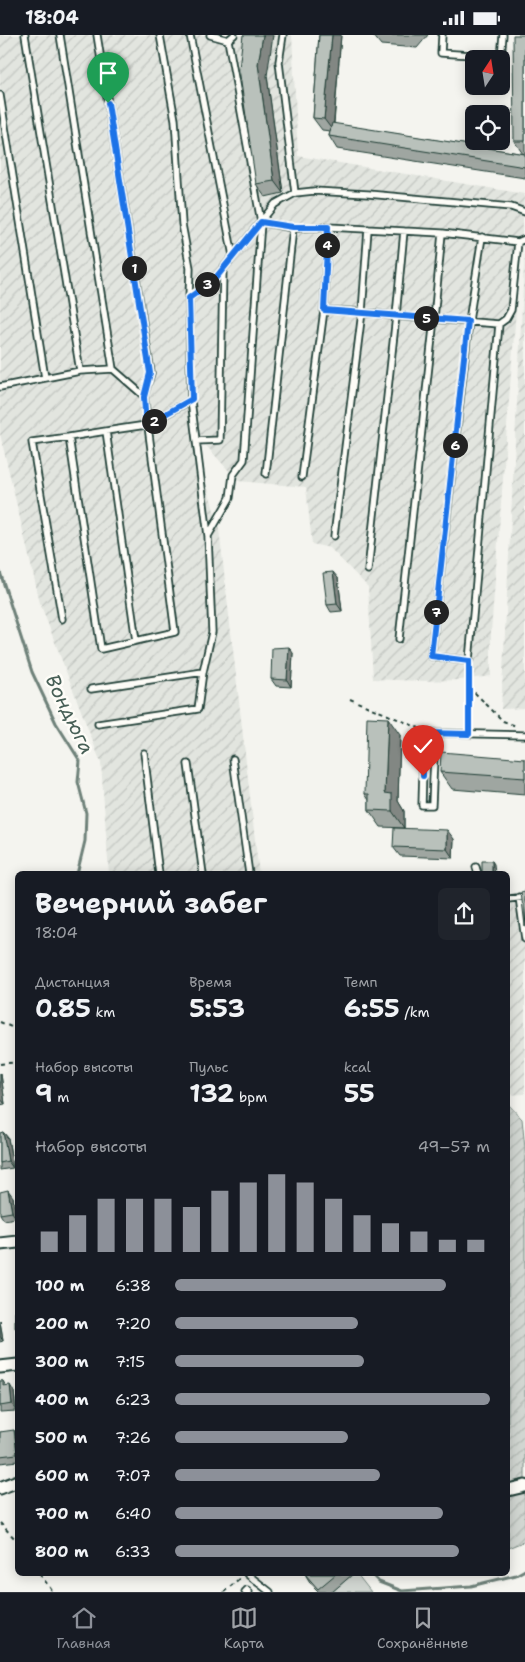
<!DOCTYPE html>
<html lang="ru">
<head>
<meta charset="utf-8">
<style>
  :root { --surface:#171b24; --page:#20242c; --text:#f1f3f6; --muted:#9ea1a6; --line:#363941; --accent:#8c9099 }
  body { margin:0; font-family:"Shantell Sans",sans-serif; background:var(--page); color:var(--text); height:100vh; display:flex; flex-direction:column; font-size:19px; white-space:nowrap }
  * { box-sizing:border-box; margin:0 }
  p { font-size:16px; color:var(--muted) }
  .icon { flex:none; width:28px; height:28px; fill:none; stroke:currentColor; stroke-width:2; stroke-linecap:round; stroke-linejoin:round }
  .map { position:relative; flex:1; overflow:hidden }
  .sheet { position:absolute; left:15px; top:836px; width:495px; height:705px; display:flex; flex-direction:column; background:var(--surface); border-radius:8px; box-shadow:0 2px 12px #0003 }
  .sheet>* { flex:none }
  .needle { width:32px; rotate:12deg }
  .buttons { position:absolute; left:465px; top:15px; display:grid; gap:10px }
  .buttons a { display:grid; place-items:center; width:45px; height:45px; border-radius:8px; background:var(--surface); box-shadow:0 2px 12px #0003; font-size:25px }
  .pin { position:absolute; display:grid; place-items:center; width:42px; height:42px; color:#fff; margin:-51px -21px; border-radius:50% 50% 50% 0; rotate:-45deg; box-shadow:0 0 5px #0007 }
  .pin .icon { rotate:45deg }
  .km { position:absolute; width:25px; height:25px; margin:-12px; border-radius:50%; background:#222; color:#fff; font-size:14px; line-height:25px; text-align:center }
  .round { display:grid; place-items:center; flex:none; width:52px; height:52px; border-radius:8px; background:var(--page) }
  .summary { display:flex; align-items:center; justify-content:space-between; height:85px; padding:0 20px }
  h1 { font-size:28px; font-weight:700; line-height:38px }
  .metrics { display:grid; grid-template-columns:repeat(3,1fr); gap:8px; height:85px; padding:5px 20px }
  .metrics div { display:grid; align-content:center }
  .metrics b { font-size:25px; font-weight:700 }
  .metrics small { font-size:14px; font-weight:400 }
  .metrics p { font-size:14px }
  .chart { height:140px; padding:10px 20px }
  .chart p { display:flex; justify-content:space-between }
  .chart svg { width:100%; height:90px; margin-top:5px; stroke:var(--accent); stroke-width:6 }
  ul { padding:0 20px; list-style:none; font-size:16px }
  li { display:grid; grid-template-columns:80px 60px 1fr; align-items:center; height:38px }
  li i { height:12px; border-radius:6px; background:var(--accent) }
  .status { display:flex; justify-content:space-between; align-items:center; height:35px; padding:0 25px; background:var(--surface); direction:ltr }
  .status svg { height:14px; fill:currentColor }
  .menu { display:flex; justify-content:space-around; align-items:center; height:70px; border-top:1px solid var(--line); background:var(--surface); font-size:14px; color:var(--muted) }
  .menu a { display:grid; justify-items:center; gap:2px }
  .menu .on { color:var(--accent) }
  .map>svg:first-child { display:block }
  .industrial { fill:url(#industrial-furrows) }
  .garden { fill:url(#garden-furrows); stroke:#788a82 }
  .pitch { fill:#d1d6d1; stroke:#788a82 }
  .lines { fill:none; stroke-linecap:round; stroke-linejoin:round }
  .stream { stroke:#6e8179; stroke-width:3 }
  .service-casing { stroke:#1f3d34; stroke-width:9 }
  .minor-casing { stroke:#1f3d34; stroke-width:15 }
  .path { stroke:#1f3d34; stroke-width:2; stroke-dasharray:4 4; stroke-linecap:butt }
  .service { stroke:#fdfcf7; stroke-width:5.5 }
  .minor { stroke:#fdfcf7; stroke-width:11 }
  .wall { fill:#9fa6a1; stroke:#1f3d34 }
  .shaded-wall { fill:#828783; stroke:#1f3d34 }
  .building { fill:#b9c1bb; stroke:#1f3d34 }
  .route-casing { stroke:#fff; stroke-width:10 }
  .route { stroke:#1a73e8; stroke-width:6 }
  .labels { text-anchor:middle; stroke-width:5; stroke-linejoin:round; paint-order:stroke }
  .water-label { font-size:20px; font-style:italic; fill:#475f56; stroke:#fdfcf7 }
</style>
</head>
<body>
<div class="status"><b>18:04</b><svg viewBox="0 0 49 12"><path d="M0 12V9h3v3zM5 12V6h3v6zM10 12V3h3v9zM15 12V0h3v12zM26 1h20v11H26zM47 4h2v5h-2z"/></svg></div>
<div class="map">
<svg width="525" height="1557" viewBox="0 0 525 1557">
  <defs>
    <pattern id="industrial-furrows" width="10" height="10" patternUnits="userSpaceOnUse" patternTransform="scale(1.25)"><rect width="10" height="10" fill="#e2e5df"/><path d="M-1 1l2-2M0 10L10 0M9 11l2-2" fill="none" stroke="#c1c5c0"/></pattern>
    <pattern id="garden-furrows" width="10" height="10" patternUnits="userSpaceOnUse" patternTransform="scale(1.25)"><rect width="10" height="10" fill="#d1d6d1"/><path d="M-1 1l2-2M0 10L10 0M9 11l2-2" fill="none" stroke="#b3b9b4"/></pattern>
  </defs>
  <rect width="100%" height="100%" fill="#f4f4ef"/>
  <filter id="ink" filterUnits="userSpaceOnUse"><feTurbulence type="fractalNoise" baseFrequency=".02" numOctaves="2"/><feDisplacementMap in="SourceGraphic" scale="10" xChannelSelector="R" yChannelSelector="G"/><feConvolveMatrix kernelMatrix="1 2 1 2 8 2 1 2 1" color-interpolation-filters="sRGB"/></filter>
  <g filter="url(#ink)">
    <path class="industrial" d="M0 0H292L298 121 525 159 491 597V641L461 645 419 646 373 644 368 552 330 513 312 509 306 452 238 446 192 395 219 494 259 839H109L101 728 40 568 0 399Z
      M525 214V673L501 674Z
      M525 859V1059L508 1060V862Z"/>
    <path class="garden" d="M508 1069 522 1084 525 1113V1506L508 1513Z"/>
    <path class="pitch" d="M353 1539H357L371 1557H332Z"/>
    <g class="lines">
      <path class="stream" d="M0 537 32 637 56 688 80 726 78 747 86 778 85 806 77 839
        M371 1539 379 1547 402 1556 471 1551 516 1540 525 1535"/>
      <g class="service-casing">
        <path id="service" d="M60 0 113 334
          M97 0 151 338 144 361
          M160 0 175 85 182 189 190 233 189 263 214 245 275 169 295 158 314 156 368 159 511 172 525 177
          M190 0 233 221
          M210 0 228 5
          M283 0 279 27 295 158
          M442 0 441 18 501 22 503 0
          M0 60 45 343 80 336 25 0
          M261 187 293 193 328 192 442 198 518 207 525 204
          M482 202 469 286 431 621 469 626 499 289 506 284 511 275 518 207
          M324 275 328 192
          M0 352 45 343
          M106 396 146 390 191 365 189 263
          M69 402 106 396 136 606
          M196 406 220 405 223 233
          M266 439 293 193
          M302 442 324 275 362 277 396 281 499 289
          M208 501 230 463 233 440 244 425 261 187 228 5 234 0
          M334 501 362 277 368 194
          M368 535 396 281 404 196
          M62 584 32 407 69 402 101 614 175 597 144 361 113 334 80 336
          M399 604 434 284 442 198
          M91 654 203 637
          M98 689 198 674 203 637 212 597 208 501 191 365
          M435 698 432 770H422L424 698H435L525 700
          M144 718 159 839
          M233 724 249 839
          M188 729 203 839
          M476 832 478 839
          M519 862 525 904
          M508 864 525 862
          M247 1539 270 1557
          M245 1557 247 1555 249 1557"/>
      </g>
      <g class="minor-casing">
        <path id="minor" d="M0 1209 18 1207
          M0 1332 18 1330
          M0 1453 18 1446
          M508 1455 525 1451"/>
      </g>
      <path class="path" d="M469 633V691
        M469 652 503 686 516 691
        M350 664 419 693
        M0 987 18 995
        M0 1029 18 1027
        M0 1488 18 1507
        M40 1539 53 1557
        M224 1557 241 1542"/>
      <use href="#service" class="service"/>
      <use href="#minor" class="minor"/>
    </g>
    <path class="wall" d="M319 0H341L334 89 525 119V143L337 114 329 101 330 96 322 95 313 83Z
      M373 0H428L417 13 381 10Z
      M525 0V118L523 119 514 106Z
      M267 41 283 158 265 162 256 149Z
      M338 543 342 576 331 577 327 570Z
      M293 618 291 652 276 651 271 644Z
      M400 700 398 766 404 776V793L381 792 369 775V765L365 759Z
      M525 724V760L452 754 440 737Z
      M454 804 453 823 400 821 393 812Z
      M0 1038 1 1039 5 1069 0 1070Z
      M3 1097 8 1103 13 1133 0 1135V1098Z
      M13 1162 16 1183 4 1185 0 1179Z
      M0 1286 3 1306 0 1307Z
      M0 1346H3L6 1351 14 1357 16 1376 0 1377Z
      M0 1397 18 1400V1426L0 1428Z
      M305 1539H353L332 1557H319L311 1549Z"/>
    <path class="shaded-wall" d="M263 0H273L267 41 283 158 274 146 258 29Z
      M332 0H341L333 96 324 84Z
      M333 537 338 543 342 576 337 569Z
      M289 612 293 618 291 652 287 645Z
      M388 683 400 700 398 766 404 776V793L392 776 385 758Z
      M447 795 454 804 453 823 447 814Z
      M492 826 494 829 495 839H492Z
      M0 1038 1 1039 5 1069 0 1063Z
      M3 1097 8 1103 13 1133 8 1126Z
      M8 1155 13 1162 16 1183 12 1177Z
      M0 1286 3 1306 0 1301Z
      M10 1350 14 1357 16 1376 12 1369Z
      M14 1395 18 1400V1420L17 1419Z"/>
    <path class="building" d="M243 0H263L258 29 274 146 256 149 239 34Z
      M319 0H332L324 84 313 83Z
      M513 0H525V106H514Z
      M332 88 525 119V132L329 101Z
      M333 537 337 569 327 570 323 538Z
      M289 612 287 645 271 644 272 613Z
      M367 682 388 683 385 758 392 759V776L369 775V759H365Z
      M441 717 525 724V743L440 737Z
      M394 793 447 795V814L393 812Z
      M482 826H492V839H482Z
      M525 856V891L521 857Z
      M3 1097 8 1126 0 1128V1098Z
      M8 1155 12 1177 0 1179V1157Z
      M15 1276H18V1293H15Z
      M0 1346H3V1351L10 1350 12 1369 0 1371Z
      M14 1395 17 1419 0 1421V1397Z
      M305 1539H336L318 1554Z"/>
  </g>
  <g class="lines" filter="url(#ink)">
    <g class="route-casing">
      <path id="route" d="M108 68 150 338 144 362 146 390 192 364 189 263 214 245 261 187 293 192H328L324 275 468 286 431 621 469 626V699L424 698 423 741"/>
    </g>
    <use href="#route" class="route"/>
  </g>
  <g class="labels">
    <g class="water-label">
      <text transform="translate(70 679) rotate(64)" y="7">Вондюга</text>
    </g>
  </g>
</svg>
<div class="buttons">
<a><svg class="needle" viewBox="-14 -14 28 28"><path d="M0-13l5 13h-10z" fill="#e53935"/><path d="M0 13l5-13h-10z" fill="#9ea1a6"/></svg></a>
<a><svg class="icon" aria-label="locate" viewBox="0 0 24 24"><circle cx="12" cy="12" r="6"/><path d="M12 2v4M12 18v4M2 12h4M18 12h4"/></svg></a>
</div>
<div class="pin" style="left:108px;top:68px;background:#1e9e55"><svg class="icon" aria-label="arrive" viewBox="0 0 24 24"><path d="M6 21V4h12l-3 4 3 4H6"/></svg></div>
<div class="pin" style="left:423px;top:741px;background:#d93025"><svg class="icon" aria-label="check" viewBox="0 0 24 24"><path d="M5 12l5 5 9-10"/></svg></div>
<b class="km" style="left:134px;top:233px">1</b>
<b class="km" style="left:154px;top:386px">2</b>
<b class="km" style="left:207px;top:249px">3</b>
<b class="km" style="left:327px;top:210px">4</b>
<b class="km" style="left:426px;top:283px">5</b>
<b class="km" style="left:455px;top:410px">6</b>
<b class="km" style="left:436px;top:577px">7</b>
<section class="sheet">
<div class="summary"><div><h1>Вечерний забег</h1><p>18:04</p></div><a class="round"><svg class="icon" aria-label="share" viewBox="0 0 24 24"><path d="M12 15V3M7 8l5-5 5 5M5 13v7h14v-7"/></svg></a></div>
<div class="metrics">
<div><p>Дистанция</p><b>0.85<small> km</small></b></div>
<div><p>Время</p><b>5:53</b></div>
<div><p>Темп</p><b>6:55<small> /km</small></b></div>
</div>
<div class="metrics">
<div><p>Набор высоты</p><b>9<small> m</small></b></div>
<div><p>Пульс</p><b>132<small> bpm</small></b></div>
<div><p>kcal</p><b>55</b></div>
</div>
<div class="chart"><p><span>Набор высоты</span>49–57 m</p>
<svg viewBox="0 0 160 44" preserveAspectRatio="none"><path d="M5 44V34M15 44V26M25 44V18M35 44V18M45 44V18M55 44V22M65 44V14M75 44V10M85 44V6M95 44V10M105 44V18M115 44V26M125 44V30M135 44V34M145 44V38M155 44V38"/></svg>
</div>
<ul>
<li><b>100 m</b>6:38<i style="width:86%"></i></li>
<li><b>200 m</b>7:20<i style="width:58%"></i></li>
<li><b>300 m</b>7:15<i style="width:60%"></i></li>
<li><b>400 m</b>6:23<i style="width:100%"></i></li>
<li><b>500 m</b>7:26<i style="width:55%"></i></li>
<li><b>600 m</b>7:07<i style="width:65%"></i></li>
<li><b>700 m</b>6:40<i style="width:85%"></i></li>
<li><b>800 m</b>6:33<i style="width:90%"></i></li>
</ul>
</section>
</div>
<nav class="menu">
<a class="on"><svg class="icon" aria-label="home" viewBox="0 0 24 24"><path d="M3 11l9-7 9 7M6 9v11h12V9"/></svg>Главная</a>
<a><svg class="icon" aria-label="map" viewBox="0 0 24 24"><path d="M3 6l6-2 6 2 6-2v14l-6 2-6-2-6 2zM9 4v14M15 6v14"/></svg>Карта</a>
<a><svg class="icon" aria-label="saved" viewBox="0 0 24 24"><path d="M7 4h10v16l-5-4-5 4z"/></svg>Сохранённые</a>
</nav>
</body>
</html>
